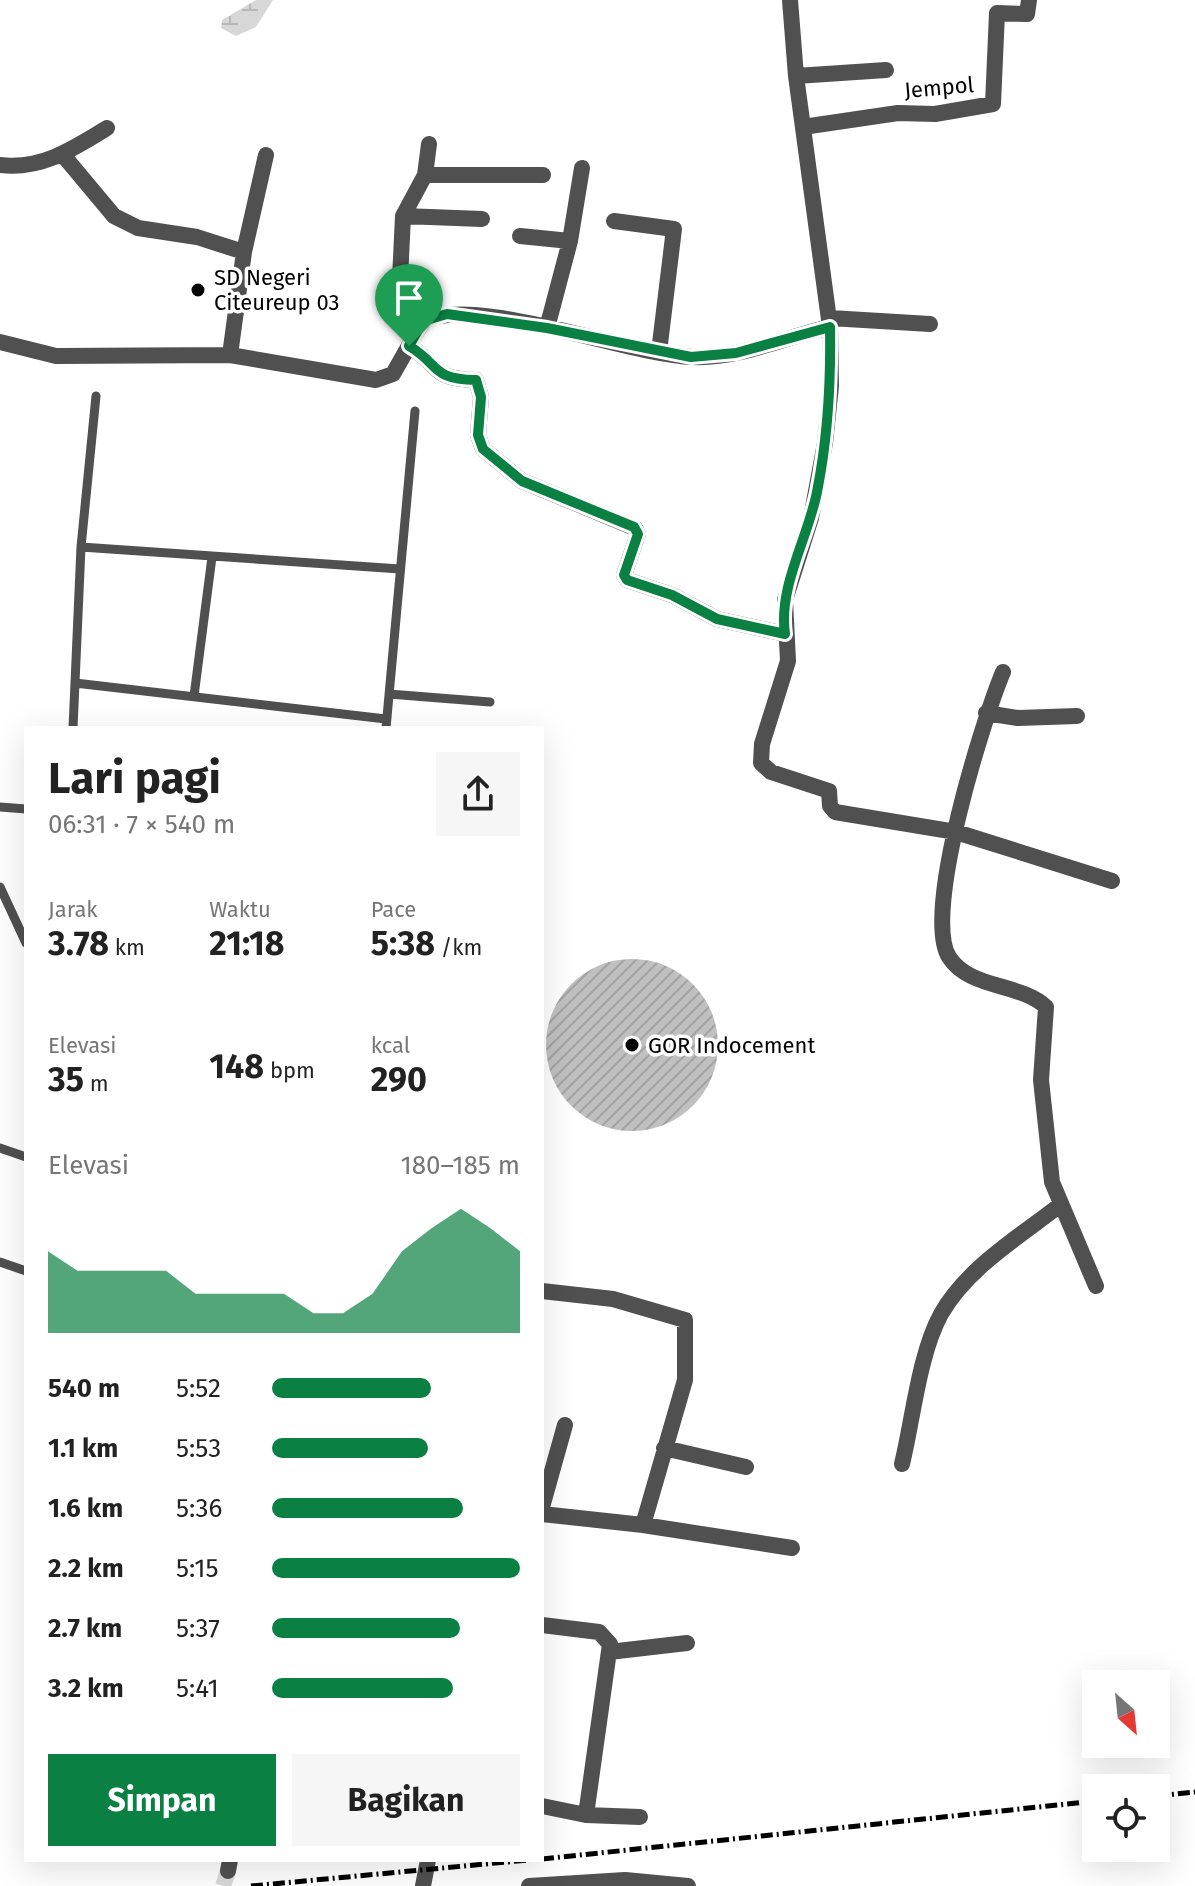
<!DOCTYPE html>
<html lang="id">
<head>
<meta charset="utf-8">
<style>
  :root { --surface:#fff; --page:#f6f6f6; --text:#222; --muted:#767676; --accent:#0b8043 }
  body { margin:0; font-family:"Fira Sans",sans-serif; background:var(--page); color:var(--text); height:100vh; display:flex; flex-direction:column; font-size:30px; white-space:nowrap }
  * { box-sizing:border-box; margin:0 }
  p { font-size:26px; color:var(--muted) }
  .icon { flex:none; width:44px; height:44px; fill:none; stroke:currentColor; stroke-width:2; stroke-linecap:round; stroke-linejoin:round }
  .map { position:relative; flex:1; overflow:hidden }
  .side { position:absolute; left:24px; top:726px; width:520px; height:1136px; display:flex; flex-direction:column; background:var(--surface); border-radius:0px; box-shadow:0 8px 32px #0002 }
  .side>* { flex:none }
  .needle { width:52px; rotate:153deg }
  .controls { position:absolute; left:1082px; top:1670px; display:grid; gap:16px }
  .controls a { display:grid; place-items:center; width:88px; height:88px; border-radius:0px; background:var(--surface); box-shadow:0 8px 32px #0002; font-size:40px }
  .pin { position:absolute; display:grid; place-items:center; width:68px; height:68px; color:#fff; margin:-82px -34px; border-radius:50% 50% 50% 0; rotate:-45deg; box-shadow:0 0 8px #0007 }
  .pin .icon { rotate:45deg }
  .round { display:grid; place-items:center; flex:none; width:84px; height:84px; border-radius:0px; background:var(--page) }
  .overview { display:flex; align-items:center; justify-content:space-between; height:136px; padding:0 24px }
  h1 { font-size:44px; font-weight:700; line-height:60px }
  .figures { display:grid; grid-template-columns:repeat(3,1fr); gap:12px; height:136px; padding:8px 24px }
  .figures div { display:grid; align-content:center }
  .figures b { font-size:34px; font-weight:700 }
  .figures small { font-size:22px; font-weight:400 }
  .figures p { font-size:22px }
  .chart { height:224px; padding:16px 24px }
  .chart p { display:flex; justify-content:space-between }
  .chart svg { width:100%; height:144px; margin-top:8px; fill:var(--accent); opacity:.7 }
  .cta { display:flex; gap:16px; margin-top:auto; padding:16px 24px }
  .cta a { flex:1; height:92px; border-radius:0px; background:var(--accent); color:#fff; font-size:32px; font-weight:700; line-height:92px; text-align:center }
  .cta a+a { background:var(--page); color:var(--text) }
  ul { padding:0 24px; list-style:none; font-size:26px }
  li { display:grid; grid-template-columns:128px 96px 1fr; align-items:center; height:60px }
  li i { height:20px; border-radius:10px; background:var(--accent) }
  .map>svg:first-child { display:block }
  .wetland { fill:url(#wetland-marsh) }
  .building { fill:url(#building-hatch) }
  .lines { fill:none; stroke-linecap:round; stroke-linejoin:round }
  .street-tunnel { stroke:#d9d9d9; stroke-width:16; stroke-dasharray:16 8; stroke-linecap:butt }
  .lane { stroke:#505050; stroke-width:9 }
  .street { stroke:#505050; stroke-width:16 }
  .rail { stroke:#000; stroke-width:5; stroke-dasharray:12 4 2 4; stroke-linecap:butt }
  .route-casing { stroke:#fff; stroke-width:16 }
  .route { stroke:#0b8043; stroke-width:10 }
  .poi-dot { fill:#000; stroke:#fff; stroke-width:3 }
  .labels { text-anchor:middle; stroke-width:7; stroke-linejoin:round; paint-order:stroke }
  .street-label { font-size:22px; fill:#000; stroke:#fff }
  .poi-label { font-size:22px; fill:#000; stroke:#fff; text-anchor:start }
</style>
</head>
<body>
<div class="map">
<svg width="1195" height="1886" viewBox="0 0 1195 1886">
  <defs>
    <pattern id="wetland-marsh" width="20" height="14" patternUnits="userSpaceOnUse" patternTransform="scale(2)"><rect width="20" height="14" fill="#d7d7d7"/><path d="M1 5h8M5 5V1M11 12h8M15 12V8" fill="none" stroke="#b7b7b7"/></pattern>
    <pattern id="building-hatch" width="6" height="6" patternUnits="userSpaceOnUse" patternTransform="scale(2)"><rect width="6" height="6" fill="#c0c0c0"/><path d="M-1 1l2-2M0 6l6-6M5 7l2-2" fill="none" stroke="#a3a3a3"/></pattern>
  </defs>
  <rect width="100%" height="100%" fill="#fff"/>
  <path class="wetland" d="M256 0H273L256 27 236 36 221 28 222 20Z"/>
  <path class="building" d="M546 1045a86 86 0 1 1 172 0a86 86 0 1 1-172 0Z"/>
  <g class="lines">
    <path class="street-tunnel" d="M223 1886 228 1871"/>
    <path class="lane" d="M81 547 400 569
      M75 683 386 719
      M389 694 490 702
      M194 696 212 557
      M73 728 81 547 96 396
      M386 728 415 411
      M0 807 26 809
      M0 887 26 943
      M0 1148 26 1157
      M0 1262 26 1271"/>
    <path class="street" d="M796 76 886 70
      M803 127 898 113 935 114 993 104 997 13 1027 14 1029 0
      M63 155 114 216 138 228 197 237 244 252
      M0 165C41 170 73 149 107 128
      M425 175H543
      M403 216 482 219
      M614 221 674 229 659 352
      M520 236 570 241
      M830 318 930 324
      M423 321 401 296 400 279 403 216 425 175 429 144
      M830 327 831 386 825 443 811 518 785 600 788 661 762 744 761 763 771 772 829 791 830 806 835 812 956 832 1112 881
      M547 328 570 241 582 168
      M0 342 56 356 230 355 376 380 393 374 423 321C479 295 626 355 693 357 740 359 785 337 830 327L796 76 790 0
      M409 346C441 365 429 379 476 380L481 397 478 435 483 449 522 481 635 528 638 534 624 575 627 580 672 595 717 619 785 634
      M230 355 244 252 266 155
      M1003 672C983 720 922 914 949 957 969 989 1021 983 1046 1007L1041 1080 1052 1182 1096 1286
      M986 713 1018 718 1077 716
      M542 1291 613 1299 685 1320V1380L643 1525
      M664 1448 746 1467
      M902 1464C913 1419 919 1354 941 1314 967 1268 1019 1237 1060 1205
      M542 1507 565 1425
      M542 1514 643 1525 792 1548
      M542 1625 599 1632 610 1644 586 1815
      M609 1652 687 1643
      M542 1806 586 1815 640 1817
      M228 1871 230 1860
      M423 1886 428 1860
      M529 1886 625 1880 688 1886"/>
    <path class="rail" d="M1156 1796 1195 1792
      M542 1859 1096 1801
      M251 1886 528 1860"/>
  </g>
  <g class="lines">
    <g class="route-casing">
      <path id="route" d="M447 314 547 328 691 357 736 353 830 327C831 383 828 437 817 492 808 538 778 587 785 634L717 619 672 595 627 580 624 575 638 534 634 527 522 481 483 449 478 435 481 397 476 380C430 379 441 365 409 346L423 321Z"/>
    </g>
    <use href="#route" class="route"/>
  </g>
  <g class="poi-dot">
    <circle cx="198" cy="290" r="8"/>
    <circle cx="632" cy="1045" r="8"/>
  </g>
  <g class="labels">
    <g class="street-label">
      <text transform="translate(939 87) rotate(-5)" y="8">Jempol</text>
    </g>
    <g class="poi-label">
      <text x="214" y="285">SD Negeri<tspan x="214" dy="25">Citeureup 03</tspan></text>
      <text x="648" y="1053">GOR Indocement</text>
    </g>
  </g>
</svg>
<div class="controls">
<a><svg class="needle" viewBox="-14 -14 28 28"><path d="M0-13l5 13h-10z" fill="#e53935"/><path d="M0 13l5-13h-10z" fill="#767676"/></svg></a>
<a><svg class="icon" aria-label="locate" viewBox="0 0 24 24"><circle cx="12" cy="12" r="6"/><path d="M12 2v4M12 18v4M2 12h4M18 12h4"/></svg></a>
</div>
<div class="pin" style="left:409px;top:346px;background:#1e9e55"><svg class="icon" aria-label="arrive" viewBox="0 0 24 24"><path d="M6 21V4h12l-3 4 3 4H6"/></svg></div>
<section class="side">
<div class="overview"><div><h1>Lari pagi</h1><p>06:31 · 7 × 540 m</p></div><a class="round"><svg class="icon" aria-label="share" viewBox="0 0 24 24"><path d="M12 15V3M7 8l5-5 5 5M5 13v7h14v-7"/></svg></a></div>
<div class="figures">
<div><p>Jarak</p><b>3.78<small> km</small></b></div>
<div><p>Waktu</p><b>21:18</b></div>
<div><p>Pace</p><b>5:38<small> /km</small></b></div>
</div>
<div class="figures">
<div><p>Elevasi</p><b>35<small> m</small></b></div>
<div><b>148<small> bpm</small></b></div>
<div><p>kcal</p><b>290</b></div>
</div>
<div class="chart"><p><span>Elevasi</span>180–185 m</p>
<svg viewBox="0 0 160 44" preserveAspectRatio="none"><path d="M0 44V19L10 25L20 25L30 25L40 25L50 32L60 32L70 32L80 32L90 38L100 38L110 32L120 19L130 12L140 6L150 12L160 19V44z"/></svg>
</div>
<ul>
<li><b>540 m</b>5:52<i style="width:64%"></i></li>
<li><b>1.1 km</b>5:53<i style="width:63%"></i></li>
<li><b>1.6 km</b>5:36<i style="width:77%"></i></li>
<li><b>2.2 km</b>5:15<i style="width:100%"></i></li>
<li><b>2.7 km</b>5:37<i style="width:76%"></i></li>
<li><b>3.2 km</b>5:41<i style="width:73%"></i></li>
</ul>
<div class="cta"><a>Simpan</a><a>Bagikan</a></div>
</section>
</div>
</body>
</html>
